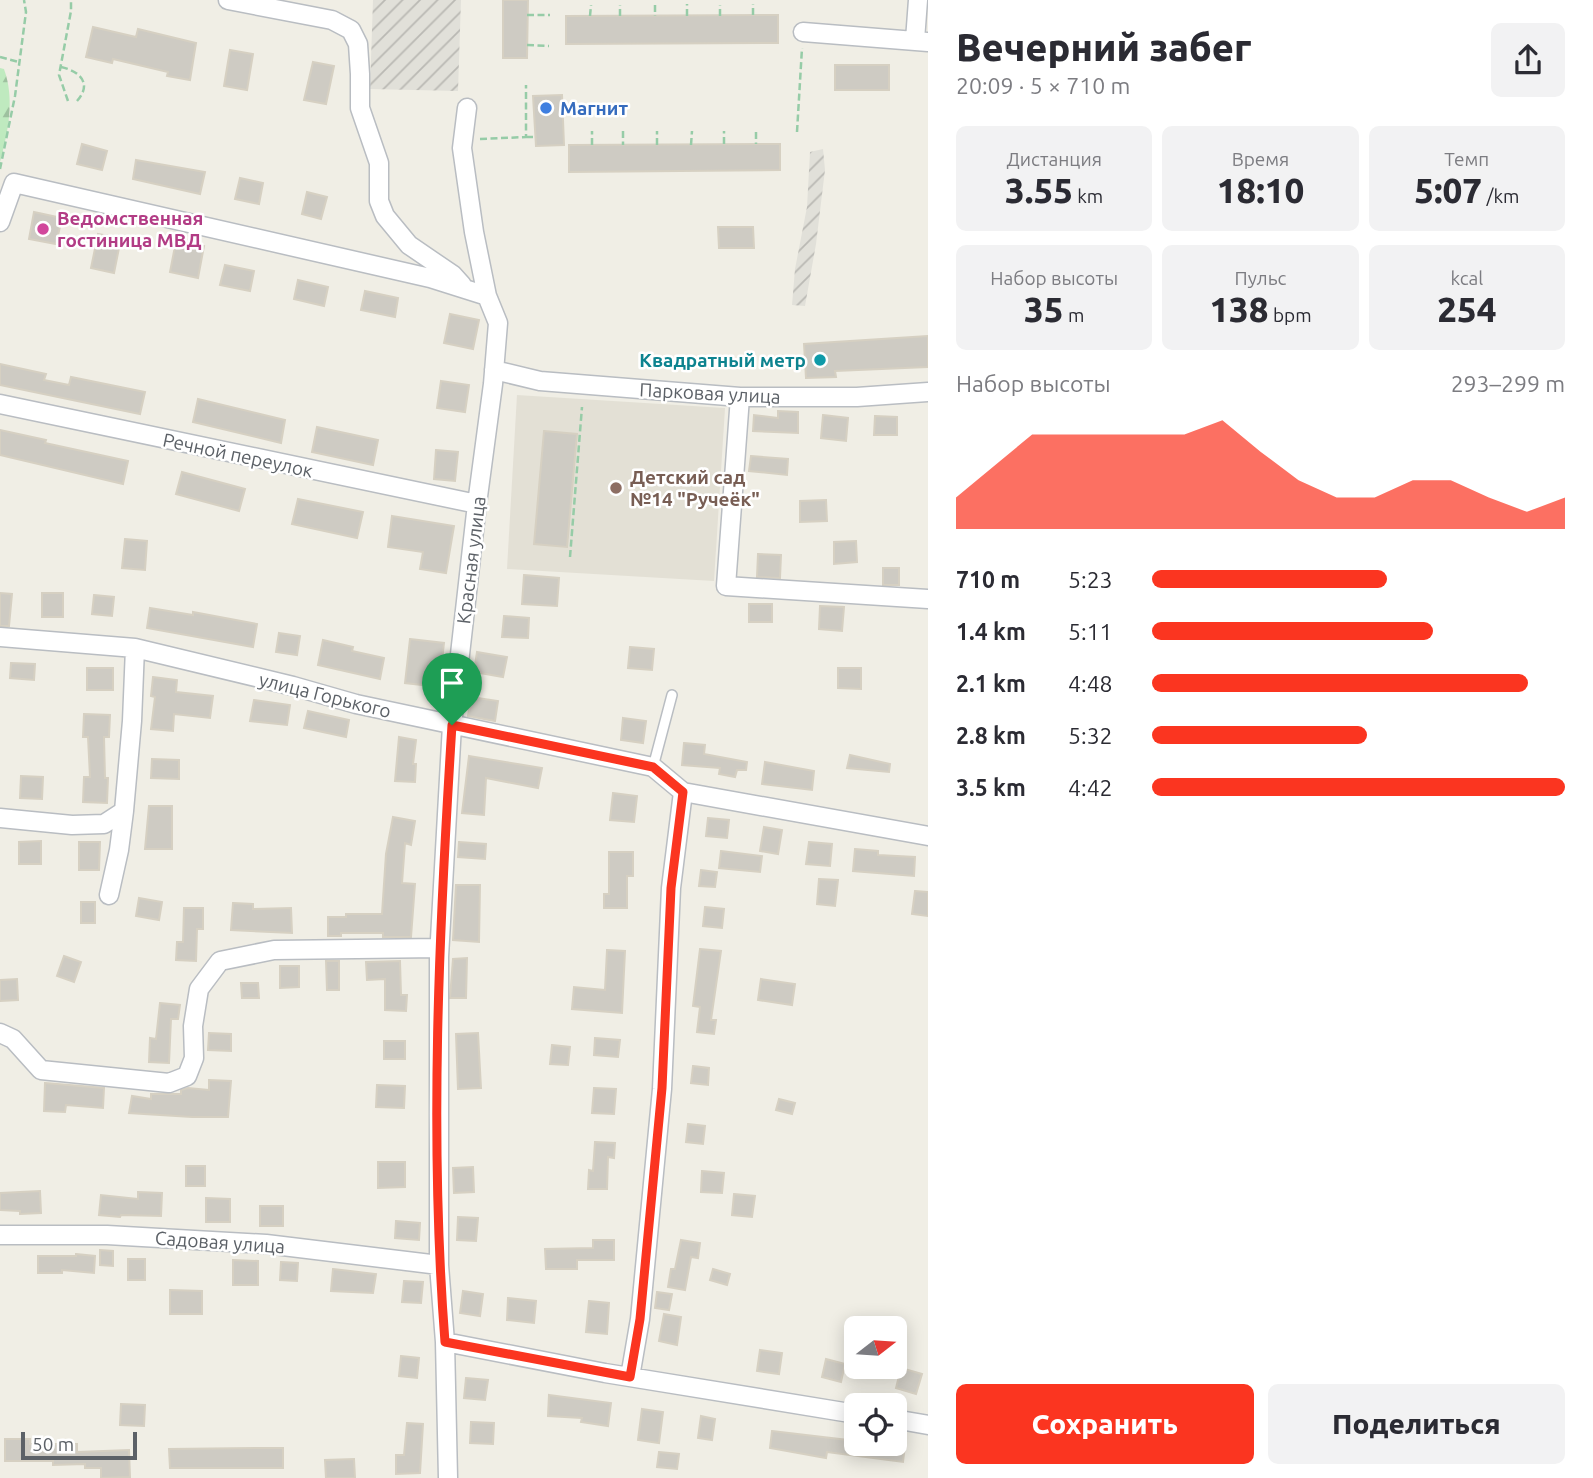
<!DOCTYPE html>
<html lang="ru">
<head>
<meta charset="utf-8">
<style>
  :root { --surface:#fff; --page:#f2f2f3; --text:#2b2b33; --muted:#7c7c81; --accent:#fb3520 }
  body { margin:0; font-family:Ubuntu,sans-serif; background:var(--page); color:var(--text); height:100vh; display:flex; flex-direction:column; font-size:26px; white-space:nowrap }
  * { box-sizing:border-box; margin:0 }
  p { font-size:23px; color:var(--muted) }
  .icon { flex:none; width:38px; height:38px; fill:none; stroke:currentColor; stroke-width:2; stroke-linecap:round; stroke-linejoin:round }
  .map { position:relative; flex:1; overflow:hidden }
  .drawer { display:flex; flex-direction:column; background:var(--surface); width:665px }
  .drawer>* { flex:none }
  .needle { width:46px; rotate:73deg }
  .controls { position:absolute; left:844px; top:1316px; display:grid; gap:14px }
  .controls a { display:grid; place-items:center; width:63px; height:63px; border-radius:10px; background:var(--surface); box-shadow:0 4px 18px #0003; font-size:35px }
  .scale { position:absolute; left:21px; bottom:18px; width:116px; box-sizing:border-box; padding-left:7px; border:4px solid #5c6167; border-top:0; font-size:19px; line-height:24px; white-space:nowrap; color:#5c6167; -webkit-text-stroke:5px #fff; paint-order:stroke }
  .pin { position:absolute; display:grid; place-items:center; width:60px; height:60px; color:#fff; margin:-72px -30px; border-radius:50% 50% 50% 0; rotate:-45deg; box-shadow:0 0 7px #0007 }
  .pin .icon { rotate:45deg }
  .round { display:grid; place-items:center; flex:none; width:74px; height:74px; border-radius:10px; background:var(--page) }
  .headline { display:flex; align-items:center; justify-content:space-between; height:119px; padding:0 28px }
  h1 { font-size:38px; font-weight:800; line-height:52px }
  .figures { display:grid; grid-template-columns:repeat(3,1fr); gap:10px; height:119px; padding:7px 28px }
  .figures div { display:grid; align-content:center; border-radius:10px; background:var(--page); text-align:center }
  .figures b { font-size:35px; font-weight:800 }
  .figures small { font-size:19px; font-weight:400 }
  .figures p { font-size:19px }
  .chart { height:196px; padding:14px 28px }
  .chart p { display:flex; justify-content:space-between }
  .chart svg { width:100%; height:126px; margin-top:7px; fill:var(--accent); opacity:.7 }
  .action { display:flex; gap:14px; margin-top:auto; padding:14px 28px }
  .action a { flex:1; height:80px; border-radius:10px; background:var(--accent); color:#fff; font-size:28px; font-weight:800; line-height:80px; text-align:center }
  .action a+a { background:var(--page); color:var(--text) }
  ul { padding:0 28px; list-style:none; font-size:23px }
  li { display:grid; grid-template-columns:112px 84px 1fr; align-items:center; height:52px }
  li i { height:18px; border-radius:9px; background:var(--accent) }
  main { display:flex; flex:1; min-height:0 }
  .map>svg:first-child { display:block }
  .industrial { fill:url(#industrial-furrows) }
  .education { fill:#e3e0d5 }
  .forest { fill:url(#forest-firs) }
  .building { fill:#cecbc3; stroke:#d6d0c2; stroke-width:2 }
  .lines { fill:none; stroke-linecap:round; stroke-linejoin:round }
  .lane-casing { stroke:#b9bdc2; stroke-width:12 }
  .street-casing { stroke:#b9bdc2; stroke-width:21 }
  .path { stroke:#96cca7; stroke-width:2.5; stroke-dasharray:7 3.5; stroke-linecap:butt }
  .lane { stroke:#fff; stroke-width:9 }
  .street { stroke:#fff; stroke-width:18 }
  .route-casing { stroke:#fff; stroke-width:14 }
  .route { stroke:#fb3520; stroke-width:9 }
  .shop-dot { fill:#3f7fe0; stroke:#fff; stroke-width:2.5 }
  .hotel-dot { fill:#d1479c; stroke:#fff; stroke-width:2.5 }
  .culture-dot { fill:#0f9aa8; stroke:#fff; stroke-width:2.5 }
  .education-dot { fill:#8d6e63; stroke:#fff; stroke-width:2.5 }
  .labels { text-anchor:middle; stroke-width:5; stroke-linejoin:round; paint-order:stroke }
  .shop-label { font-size:19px; font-weight:bold; fill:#366cbe; stroke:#fff; text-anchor:start }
  .hotel-label { font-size:19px; font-weight:bold; fill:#b23c85; stroke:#fff; text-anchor:start }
  .culture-label { font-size:19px; font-weight:bold; fill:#0d838f; stroke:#fff; text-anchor:end }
  .street-label { font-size:19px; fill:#5c6167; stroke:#fff }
  .education-label { font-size:19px; font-weight:bold; fill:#785e54; stroke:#fff; text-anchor:start }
</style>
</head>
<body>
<main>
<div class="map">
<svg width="928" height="1478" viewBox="0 0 928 1478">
  <defs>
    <pattern id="industrial-furrows" width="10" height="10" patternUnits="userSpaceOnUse" patternTransform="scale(1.75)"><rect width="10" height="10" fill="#e1e0d9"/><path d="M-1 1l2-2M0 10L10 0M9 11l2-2" fill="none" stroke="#bab9b4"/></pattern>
    <pattern id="forest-firs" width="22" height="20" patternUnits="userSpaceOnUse" patternTransform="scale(1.75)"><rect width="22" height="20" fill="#bfeabf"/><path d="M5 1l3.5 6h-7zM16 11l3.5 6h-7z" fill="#9ec19f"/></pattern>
  </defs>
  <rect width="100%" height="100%" fill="#f0eee5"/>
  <path class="industrial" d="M373 0H461L458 91 370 89Z
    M823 149 825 170 816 244 805 306 792 305 795 269 807 207 810 152Z"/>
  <path class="education" d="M517 395 725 408 714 581 507 569Z"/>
  <path class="forest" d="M0 68 4 69C15 99 8 132 0 162Z"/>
  <path class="building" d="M503 0H528L527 58H503Z
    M778 15V43L566 44V16Z
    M93 27 136 37 138 29 196 43 190 80 167 76 168 72 113 59 112 63 86 57Z
    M230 50 253 54 247 90 224 86Z
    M313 62 334 66 326 104 304 100Z
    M835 65H889V90H835Z
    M562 95 564 145 536 146 533 96Z
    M82 144 107 151 102 170 77 164Z
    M780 144V170L569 172V145Z
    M136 160 205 172 200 194 133 179Z
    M240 178 263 183 259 204 235 199Z
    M307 192 327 197 321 219 302 214Z
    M34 212 62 218 56 244 29 239Z
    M718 227H753L754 248H719Z
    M98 234 121 238 114 273 91 268Z
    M176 241 204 246 198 278 170 272Z
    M225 265 254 271 250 291 220 285Z
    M298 280 328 287 324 306 294 299Z
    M365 291 398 298 395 317 361 310Z
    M450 314 479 320 473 349 444 343Z
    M928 336V367L835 371 836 377 806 378 804 344Z
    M0 364 46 374 44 380 69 385 71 377 145 392 140 414 0 385Z
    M441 381 469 385 465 412 437 408Z
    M198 399 285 420 281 443 193 422Z
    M778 411 798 412V433L753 431 754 415 778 418Z
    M823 415 848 418 846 441 821 438Z
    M875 416 897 417V435H874Z
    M317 427 378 440 373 465 312 452Z
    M0 430 46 440 45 443 128 461 123 484 0 455Z
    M544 431 577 434 567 547 534 544Z
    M436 450 458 452 455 481 434 479Z
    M751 456 788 459 787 475 749 471Z
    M182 472 245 489 239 511 176 494Z
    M298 499 363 512 357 538 292 524Z
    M826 500 827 521 800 522V501Z
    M392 516 454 526 446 573 420 569 423 552 388 547Z
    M125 539 147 541 145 570 122 568Z
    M856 541 857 562 834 564V542Z
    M758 554 781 555 780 578 757 577Z
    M883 568H899V585H883Z
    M524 575 559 578 557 606 522 604Z
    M0 593 12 594 9 626H0Z
    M42 593H63V617H42Z
    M94 595 114 597 112 616 92 614Z
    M749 604H772V622H749Z
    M820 606 844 607 842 631 819 629Z
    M150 608 193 615V612L257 624 253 647 147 628Z
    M504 616 529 618 528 638 502 637Z
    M279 633 300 636 297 655 276 652Z
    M410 639 444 643 439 687 405 683Z
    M323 640 353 647 352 651 384 658 380 679 318 665Z
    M630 647 654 649 652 670 628 668Z
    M477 652 507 657 503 677 474 672Z
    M11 663 35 664 34 680 10 678Z
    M87 668H113V690H87Z
    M838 668H861V689L838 688Z
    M153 677 177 680 176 692 213 696 210 718 174 714 173 731 151 729 155 697 151 696Z
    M471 697 498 701 495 721 468 716Z
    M254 700 290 705 287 725 250 721Z
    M308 711 349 720 346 737 304 728Z
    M84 714 110 715 109 737H104L105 778H108L107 803 83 802 84 777H90L88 737H83Z
    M623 718 646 721 643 743 621 740Z
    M399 737 416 740 413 764H416L415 782 395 781Z
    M684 743 705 745 704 754 747 762 746 770H737L735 777 719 774 720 768 682 765Z
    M850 755 890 764 889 772 847 768Z
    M469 756 542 768 538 788 486 778 484 815 462 813Z
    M152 759 179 760V779L151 778Z
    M765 762 814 771 812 790 762 784Z
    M21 776 43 777 42 799 20 798Z
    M613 793 637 796 634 822 610 820Z
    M149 806H172V849H145Z
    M393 817 415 821 411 845 405 843 402 883 415 884 411 937H383V933H341V936H328V917H346V914H382L386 854Z
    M708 818 729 820 727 838 706 836Z
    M764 827 782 830 778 854 760 851Z
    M41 841V864H19V842Z
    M79 842H100L99 870H79Z
    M459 842 486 844 485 859 458 857Z
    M809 842 832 844 830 866 806 864Z
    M855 849 878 851V855L915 857 914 876 853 871Z
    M721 851 762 856 760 872 719 868Z
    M609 852H633V876H627V908H604V894H609Z
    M701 870 717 872 715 887 699 886Z
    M819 879 838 880 835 906 817 904Z
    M456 885H480L479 942 453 940Z
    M915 891 928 892V916L912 914Z
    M139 898 162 902 159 920 136 916Z
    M81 902H95V923H81Z
    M233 903 253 904V909L291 908 292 933 231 930Z
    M705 907 724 909 722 928 703 926Z
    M184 908H203V929H197L196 961 176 960 177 942H183Z
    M700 949 721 951 711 1020H716L714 1034 697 1032 700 1007 693 1006Z
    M607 950 625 951 622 1013 572 1009 574 987 605 990Z
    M64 956 81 962 74 982 57 976Z
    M467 958 466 998H450L453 959Z
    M326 961H339V990H327Z
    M400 961 401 995H407L406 1011 385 1010V979L367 980 366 962Z
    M280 966H299V987L280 988Z
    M17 979 18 1000 0 1001V980Z
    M761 979 795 984 792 1005 758 1000Z
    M241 983H258L259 998H242Z
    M160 1003 180 1005 178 1019H171L169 1063 149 1062 150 1038 156 1039Z
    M209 1033 231 1034V1051L208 1050Z
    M478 1033 481 1088 458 1089 456 1034Z
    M595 1038 620 1040 618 1057 594 1055Z
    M384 1041H405V1059H384Z
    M552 1045 570 1047 568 1065 550 1064Z
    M693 1066 709 1068 708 1085 691 1083Z
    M209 1080 231 1081 228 1117H192L129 1113 132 1096 151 1099V1094H181V1090L188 1088 209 1090Z
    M45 1083 104 1088 103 1108 66 1105 65 1112 44 1111Z
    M377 1085 405 1086 404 1108 376 1107Z
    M594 1088 616 1089 614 1114 592 1113Z
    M779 1099 795 1103 792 1114 776 1110Z
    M688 1124 705 1126 703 1144 686 1142Z
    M595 1142 615 1143 614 1158 608 1157 607 1189H588L589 1170 593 1171Z
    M378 1162H405V1187L378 1188Z
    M186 1166H205V1186H186Z
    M473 1167 474 1192 454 1193 453 1168Z
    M702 1171 724 1173 722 1193 701 1192Z
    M40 1191 41 1213 20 1214V1211L0 1210V1193Z
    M138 1192 162 1193 161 1216 121 1215 120 1217 99 1215 101 1195 138 1199Z
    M734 1194 755 1196 752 1217 732 1215Z
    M206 1198 230 1199V1222H206Z
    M260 1206H283V1226H260Z
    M458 1217 478 1218 476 1241 457 1240Z
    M396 1221 420 1223 419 1240 395 1238Z
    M593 1240H614V1260H577V1269H546L545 1249 593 1248Z
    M681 1240 700 1243 698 1258 691 1257 685 1290 668 1287 671 1269H675Z
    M100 1250 113 1251V1266L100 1265Z
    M76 1254 95 1256 94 1273 62 1270V1273H38V1256H76Z
    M128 1259H145V1280H128Z
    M233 1260 258 1261V1285H233Z
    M281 1262 298 1263 297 1281 280 1280Z
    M333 1269 376 1274 373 1293 331 1291Z
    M713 1269 730 1274 727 1285 710 1280Z
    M404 1281 423 1282 421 1303 402 1302Z
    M170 1290 202 1291V1314H170Z
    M463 1291 483 1294 480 1316 460 1313Z
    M657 1292 672 1294 669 1310 655 1308Z
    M508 1298 536 1301 534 1323 507 1320Z
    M589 1301 609 1303 607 1334 586 1332Z
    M664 1314 681 1317 677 1345 659 1341Z
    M760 1350 782 1353 779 1374 757 1371Z
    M401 1356 419 1358 417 1378 399 1376Z
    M826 1359 845 1364 841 1382 822 1377Z
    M901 1368 922 1374 916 1394 896 1388Z
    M466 1378 488 1380 485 1400 464 1398Z
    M549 1395 611 1403 608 1426 581 1422 582 1418 548 1416Z
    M121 1404 145 1405 144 1426 120 1425Z
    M642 1409 663 1412 659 1443 638 1440Z
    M701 1416 715 1419 712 1440 698 1438Z
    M471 1422 494 1423 493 1444 470 1443Z
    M407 1423 423 1424 420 1473 396 1474V1455H404Z
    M772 1431 856 1441V1444L905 1445 903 1462 827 1452 826 1458 770 1448Z
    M5 1439H30V1444H77V1452L129 1450 130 1477 101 1478V1468H85V1464L53 1465V1461H5Z
    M255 1448H283V1468H170L169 1449Z
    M659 1452 679 1454 677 1469 657 1467Z
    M354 1459 355 1478H326L325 1460Z"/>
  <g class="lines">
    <g class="lane-casing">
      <path id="lane" d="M653 767 672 695"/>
    </g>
    <g class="street-casing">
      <path id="street" d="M228 0 332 20 351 30 358 44 360 74V108L379 163V201L385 216 409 245 453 275 462 285
        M803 32 928 42
        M915 40 918 0
        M0 222 14 183 430 278 487 296
        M494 370 540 381 740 397H857L928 392
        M740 397 726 586 928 599
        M0 404 477 504
        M0 637 135 648 293 686 356 704 653 767 683 792 928 836
        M0 818 72 825 104 824 124 811 132 721 135 648
        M109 895 119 850 124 811
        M0 1033 13 1039 41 1070 169 1083 187 1076 194 1058 193 1026 199 989 220 961 274 950 439 948
        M0 1235H107L266 1244 439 1265
        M445 1342 605 1373 856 1414
        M630 1377 640 1319 662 1089 671 888 683 792
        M894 1419 928 1425
        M448 1478 445 1342 439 1265V957L452 725 477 504 493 384 498 323 487 296 474 232 462 148 467 108"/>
    </g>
    <path class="path" d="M655 5V16
      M527 15H550
      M753 15V4
      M590 16 591 5
      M620 16V5
      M687 16V4
      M720 16V5
      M527 45 549 46
      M0 57 19 62
      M61 67C79 71 93 83 77 101
      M68 101 59 75 71 11V0
      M623 131V145
      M756 132V144
      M797 132 802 48
      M526 137H535
      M480 139 526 137V85
      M724 144V131
      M592 145V131
      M657 145V131
      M691 145 692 131
      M0 169 15 96 26 12 24 0
      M570 557 582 407"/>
    <use href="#lane" class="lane"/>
    <use href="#street" class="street"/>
  </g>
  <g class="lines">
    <g class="route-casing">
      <path id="route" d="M452 725 653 767 683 792 671 888 662 1088 640 1319 630 1377 445 1342C429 1137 439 930 452 725Z"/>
    </g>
    <use href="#route" class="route"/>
  </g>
  <circle class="shop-dot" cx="546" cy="108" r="7"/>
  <circle class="hotel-dot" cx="43" cy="229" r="7"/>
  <circle class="culture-dot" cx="820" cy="360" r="7"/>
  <circle class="education-dot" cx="616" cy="488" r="7"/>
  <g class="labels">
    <g class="shop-label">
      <text x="560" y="115">Магнит</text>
    </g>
    <g class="hotel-label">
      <text x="57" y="225">Ведомственная<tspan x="57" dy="22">гостиница МВД</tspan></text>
    </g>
    <g class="culture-label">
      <text x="806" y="367">Квадратный метр</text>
    </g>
    <g class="street-label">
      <text transform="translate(710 393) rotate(3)" y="7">Парковая улица</text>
      <text transform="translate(238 455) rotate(12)" y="7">Речной переулок</text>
      <text transform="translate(471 560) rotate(-83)" y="7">Красная улица</text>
      <text transform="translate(325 695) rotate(14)" y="7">улица Горького</text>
      <text transform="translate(220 1242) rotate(4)" y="7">Садовая улица</text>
    </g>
    <g class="education-label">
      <text x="630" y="484">Детский сад<tspan x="630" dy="22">№14 "Ручеёк"</tspan></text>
    </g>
  </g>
</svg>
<div class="controls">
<a><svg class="needle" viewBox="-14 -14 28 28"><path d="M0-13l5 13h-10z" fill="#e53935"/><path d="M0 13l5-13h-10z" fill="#7c7c81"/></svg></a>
<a><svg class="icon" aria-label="locate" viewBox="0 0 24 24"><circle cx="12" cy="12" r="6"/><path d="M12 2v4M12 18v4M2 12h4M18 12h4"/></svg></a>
</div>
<div class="scale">50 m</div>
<div class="pin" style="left:452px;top:725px;background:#1e9e55"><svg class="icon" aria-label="arrive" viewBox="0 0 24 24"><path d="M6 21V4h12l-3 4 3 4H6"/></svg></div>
</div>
<section class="drawer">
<div class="headline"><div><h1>Вечерний забег</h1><p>20:09 · 5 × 710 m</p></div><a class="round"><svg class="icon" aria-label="share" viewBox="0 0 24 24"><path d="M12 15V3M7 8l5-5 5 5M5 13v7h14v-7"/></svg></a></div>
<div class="figures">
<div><p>Дистанция</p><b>3.55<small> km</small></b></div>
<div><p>Время</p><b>18:10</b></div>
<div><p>Темп</p><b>5:07<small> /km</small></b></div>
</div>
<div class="figures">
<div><p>Набор высоты</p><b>35<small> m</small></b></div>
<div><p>Пульс</p><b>138<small> bpm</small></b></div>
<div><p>kcal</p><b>254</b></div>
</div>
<div class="chart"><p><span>Набор высоты</span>293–299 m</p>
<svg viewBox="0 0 160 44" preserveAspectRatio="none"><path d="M0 44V33L10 22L20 11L30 11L40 11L50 11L60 11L70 6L80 17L90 27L100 33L110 33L120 27L130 27L140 33L150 38L160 33V44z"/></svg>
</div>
<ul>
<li><b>710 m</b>5:23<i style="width:57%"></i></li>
<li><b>1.4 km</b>5:11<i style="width:68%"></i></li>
<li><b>2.1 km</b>4:48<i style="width:91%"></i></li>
<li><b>2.8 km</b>5:32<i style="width:52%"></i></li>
<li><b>3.5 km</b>4:42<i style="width:100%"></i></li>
</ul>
<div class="action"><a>Сохранить</a><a>Поделиться</a></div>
</section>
</main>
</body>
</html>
